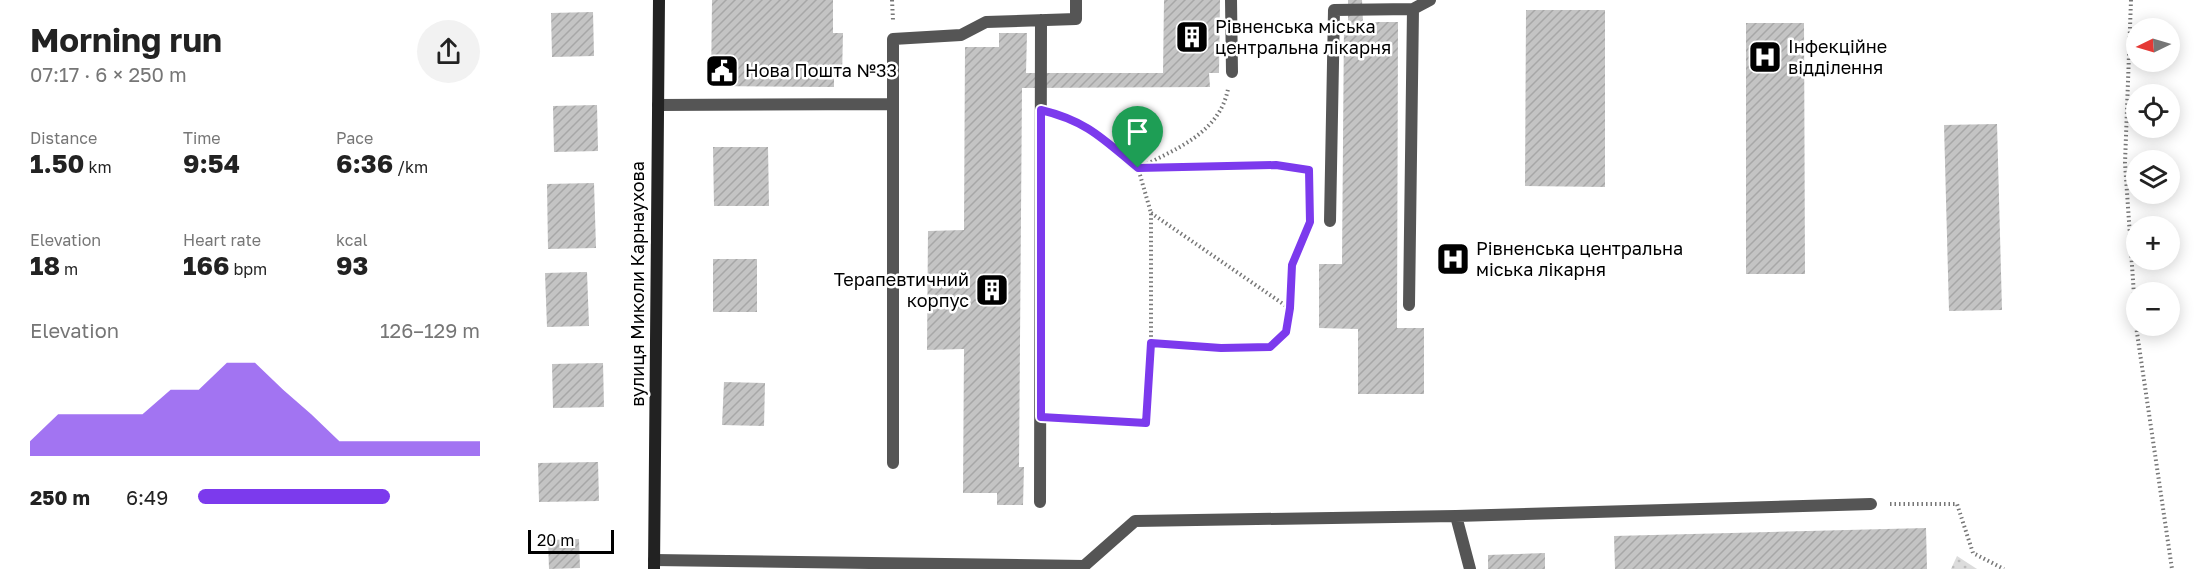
<!DOCTYPE html>
<html lang="en">
<head>
<meta charset="utf-8">
<style>
  :root { --surface:#fff; --page:#f2f2f2; --text:#222; --muted:#767676; --accent:#7c3aed }
  body { margin:0; font-family:"Golos Text",sans-serif; background:var(--page); color:var(--text); height:100vh; display:flex; flex-direction:column; font-size:22px; white-space:nowrap }
  * { box-sizing:border-box; margin:0 }
  p { font-size:20px; color:var(--muted) }
  .icon { flex:none; width:33px; height:33px; fill:none; stroke:currentColor; stroke-width:2; stroke-linecap:round; stroke-linejoin:round }
  .map { position:relative; flex:1; overflow:hidden }
  .side { display:flex; flex-direction:column; background:var(--surface); width:510px }
  .side>* { flex:none }
  .needle { width:39px; rotate:265deg }
  .controls { position:absolute; left:1616px; top:18px; display:grid; gap:12px }
  .controls a { display:grid; place-items:center; width:54px; height:54px; border-radius:50%; background:var(--surface); box-shadow:0 3px 15px #0003; font-size:30px }
  .scale { position:absolute; left:18px; bottom:15px; width:86px; box-sizing:border-box; padding-left:6px; border:3px solid #000; border-top:0; font-size:16px; line-height:21px; white-space:nowrap; color:#000; -webkit-text-stroke:4px #fff; paint-order:stroke }
  .pin { position:absolute; display:grid; place-items:center; width:51px; height:51px; color:#fff; margin:-62px -26px; border-radius:50% 50% 50% 0; rotate:-45deg; box-shadow:0 0 6px #0007 }
  .pin .icon { rotate:45deg }
  .round { display:grid; place-items:center; flex:none; width:63px; height:63px; border-radius:32px; background:var(--page) }
  .headline { display:flex; align-items:center; justify-content:space-between; height:102px; padding:0 30px }
  h1 { font-size:33px; font-weight:700; line-height:45px }
  .stats { display:grid; grid-template-columns:repeat(3,1fr); gap:9px; height:102px; padding:6px 30px }
  .stats div { display:grid; align-content:center }
  .stats b { font-size:26px; font-weight:700 }
  .stats small { font-size:16px; font-weight:400 }
  .stats p { font-size:16px }
  .chart { height:168px; padding:12px 30px }
  .chart p { display:flex; justify-content:space-between }
  .chart svg { width:100%; height:108px; margin-top:6px; fill:var(--accent); opacity:.7 }
  ul { padding:0 30px; list-style:none; font-size:20px }
  li { display:grid; grid-template-columns:96px 72px 1fr; align-items:center; height:45px }
  li i { height:15px; border-radius:8px; background:var(--accent) }
  main { display:flex; flex:1; min-height:0 }
  .map>svg:first-child { display:block }
  .garden { fill:url(#garden-dots) }
  .building { fill:url(#building-hatch) }
  .lines { fill:none; stroke-linecap:round; stroke-linejoin:round }
  .path { stroke:#777; stroke-width:4; stroke-dasharray:1.5 3; stroke-linecap:butt }
  .service { stroke:#555; stroke-width:12 }
  .secondary { stroke:#222; stroke-width:12 }
  .route-casing { stroke:#fff; stroke-width:12 }
  .route { stroke:#7c3aed; stroke-width:8 }
  .labels { text-anchor:middle; stroke-width:5; stroke-linejoin:round; paint-order:stroke }
  .poi-label { font-size:18px; fill:#000; stroke:#fff; text-anchor:start }
  .street-label { font-size:18px; fill:#000; stroke:#fff }
</style>
</head>
<body>
<main>
<section class="side">
<div class="headline"><div><h1>Morning run</h1><p>07:17 · 6 × 250 m</p></div><a class="round"><svg class="icon" aria-label="share" viewBox="0 0 24 24"><path d="M12 15V3M7 8l5-5 5 5M5 13v7h14v-7"/></svg></a></div>
<div class="stats">
<div><p>Distance</p><b>1.50<small> km</small></b></div>
<div><p>Time</p><b>9:54</b></div>
<div><p>Pace</p><b>6:36<small> /km</small></b></div>
</div>
<div class="stats">
<div><p>Elevation</p><b>18<small> m</small></b></div>
<div><p>Heart rate</p><b>166<small> bpm</small></b></div>
<div><p>kcal</p><b>93</b></div>
</div>
<div class="chart"><p><span>Elevation</span>126–129 m</p>
<svg viewBox="0 0 160 44" preserveAspectRatio="none"><path d="M0 44V38L10 27L20 27L30 27L40 27L50 17L60 17L70 6L80 6L90 17L100 27L110 38L120 38L130 38L140 38L150 38L160 38V44z"/></svg>
</div>
<ul>
<li><b>250 m</b>6:49<i style="width:68%"></i></li>
</ul>
</section>
<div class="map">
<svg width="1688" height="569" viewBox="0 0 1688 569">
  <defs>
    <pattern id="garden-dots" width="8" height="8" patternUnits="userSpaceOnUse" patternTransform="scale(1.5)"><rect width="8" height="8" fill="#dcdcdc"/><path d="M2 2h.1M6 6h.1" fill="none" stroke="#bbb" stroke-width="1.8" stroke-linecap="round"/></pattern>
    <pattern id="building-hatch" width="6" height="6" patternUnits="userSpaceOnUse" patternTransform="scale(1.5)"><rect width="6" height="6" fill="#c4c4c4"/><path d="M-1 1l2-2M0 6l6-6M5 7l2-2" fill="none" stroke="#a7a7a7"/></pattern>
  </defs>
  <rect width="100%" height="100%" fill="#fff"/>
  <path class="garden" d="M1447 556 1467 569H1441Z"/>
  <path class="building" d="M202 0H323V33H333L332 76H324V87L201 86Z
    M654 0H710L709 73H699L700 87 512 88 509 467H514L513 505H487V493H453L454 349 417 350 418 231 454 230 455 47H489V33H517L516 73H653Z
    M838 0H852L853 22H888L887 328H914V394H848V329L809 328V264H832L834 22H838Z
    M1016 10H1095V187L1015 186Z
    M83 12 84 56 42 57 41 13Z
    M1236 23H1294L1295 274H1236Z
    M87 105 88 151 44 152 43 106Z
    M1487 124 1492 310 1439 311 1434 125Z
    M203 147H258L259 206H204Z
    M84 183 86 248 38 249 37 184Z
    M203 259H247V312H203Z
    M77 272 79 326 37 327 35 273Z
    M93 363 94 407 43 408 42 364Z
    M214 382 255 383 254 426 212 425Z
    M88 462 89 501 29 502 28 463Z
    M1416 528 1417 569H1105L1104 536Z
    M69 539 70 568 39 569 38 540Z
    M1035 553V569H978V555Z"/>
  <g class="lines">
    <path class="path" d="M382 0 383 20
      M1621 0 1615 163 1626 324
      M549 114 579 128 628 168 641 213V343L712 348 760 347 776 332 780 308 781 265 799 224
      M628 168 766 165 799 170V172
      M629 168C665 149 709 134 718 89
      M641 213 779 308
      M1626 326 1662 569
      M549 418 636 423 641 343
      M1380 504H1447L1463 553 1494 569"/>
    <path class="service" d="M721 0 722 72
      M148 105 382 104
      M820 221 824 10 903 9
      M899 305 903 9 920 0
      M383 463V39L451 35 476 22 566 19V0
      M530 502 531 20
      M946 516 960 569
      M144 560 574 566 625 521 946 516 1361 504"/>
    <path class="secondary" d="M144 569 149 0"/>
  </g>
  <g class="lines">
    <g class="route-casing">
      <path id="route" d="M531 110C577 121 593 139 628 168L766 165 799 170 800 222 782 265 780 308 776 332 760 347 711 348 641 343 636 423 531 417Z"/>
    </g>
    <use href="#route" class="route"/>
  </g>
  <defs>
    <g id="building-square" transform="scale(1.725)"><rect x="-9" y="-9" width="18" height="18" rx="4" fill="#000" stroke="#fff"/><path d="M-4-6H4V6H1V3H-1V6H-4ZM-2.5-4.3h1.7v1.8h-1.7ZM.8-4.3h1.7v1.8H.8ZM-2.5-1h1.7V.8h-1.7ZM.8-1h1.7V.8H.8Z" fill="#fff"/></g>
    <g id="hospital-square" transform="scale(1.725)"><rect x="-9" y="-9" width="18" height="18" rx="4" fill="#000" stroke="#fff"/><path d="M-5-5h3v3.5h4V-5h3V5h-3V1.5h-4V5h-3Z" fill="#fff"/></g>
    <g id="civic-square" transform="scale(1.725)"><rect x="-9" y="-9" width="18" height="18" rx="4" fill="#000" stroke="#fff"/><path d="M-.6-6.5H3V-4.5H.6V-3L4-1V1h2V6H-6V1h2V-1L-.6-3ZM-1.2 2.5V6h2.4V2.5Z" fill="#fff"/></g>
  </defs>
  <g fill-rule="evenodd">
    <use href="#building-square" x="682" y="37"/>
    <use href="#hospital-square" x="1255" y="57"/>
    <use href="#civic-square" x="212" y="71"/>
    <use href="#hospital-square" x="943" y="259"/>
    <use href="#building-square" x="482" y="290"/>
  </g>
  <g class="labels">
    <g class="poi-label">
      <text x="705" y="33">Рівненська міська<tspan x="705" dy="21">центральна лікарня</tspan></text>
      <text x="1278" y="53">Інфекційне<tspan x="1278" dy="21">відділення</tspan></text>
      <text x="235" y="77">Нова Пошта №33</text>
      <text x="966" y="255">Рівненська центральна<tspan x="966" dy="21">міська лікарня</tspan></text>
      <text x="459" y="286" text-anchor="end">Терапевтичний<tspan x="459" dy="21">корпус</tspan></text>
    </g>
    <g class="street-label">
      <text transform="translate(128 284) rotate(-90)" y="6">вулиця Миколи Карнаухова</text>
    </g>
  </g>
</svg>
<div class="controls">
<a><svg class="needle" viewBox="-14 -14 28 28"><path d="M0-13l5 13h-10z" fill="#e53935"/><path d="M0 13l5-13h-10z" fill="#767676"/></svg></a>
<a><svg class="icon" aria-label="locate" viewBox="0 0 24 24"><circle cx="12" cy="12" r="6"/><path d="M12 2v4M12 18v4M2 12h4M18 12h4"/></svg></a>
<a><svg class="icon" aria-label="layers" viewBox="0 0 24 24"><path d="M12 4l9 5-9 5-9-5zM3 14l9 5 9-5"/></svg></a>
<a>+</a>
<a>−</a>
</div>
<div class="scale">20 m</div>
<div class="pin" style="left:628px;top:168px;background:#1e9e55"><svg class="icon" aria-label="arrive" viewBox="0 0 24 24"><path d="M6 21V4h12l-3 4 3 4H6"/></svg></div>
</div>
</main>
</body>
</html>
